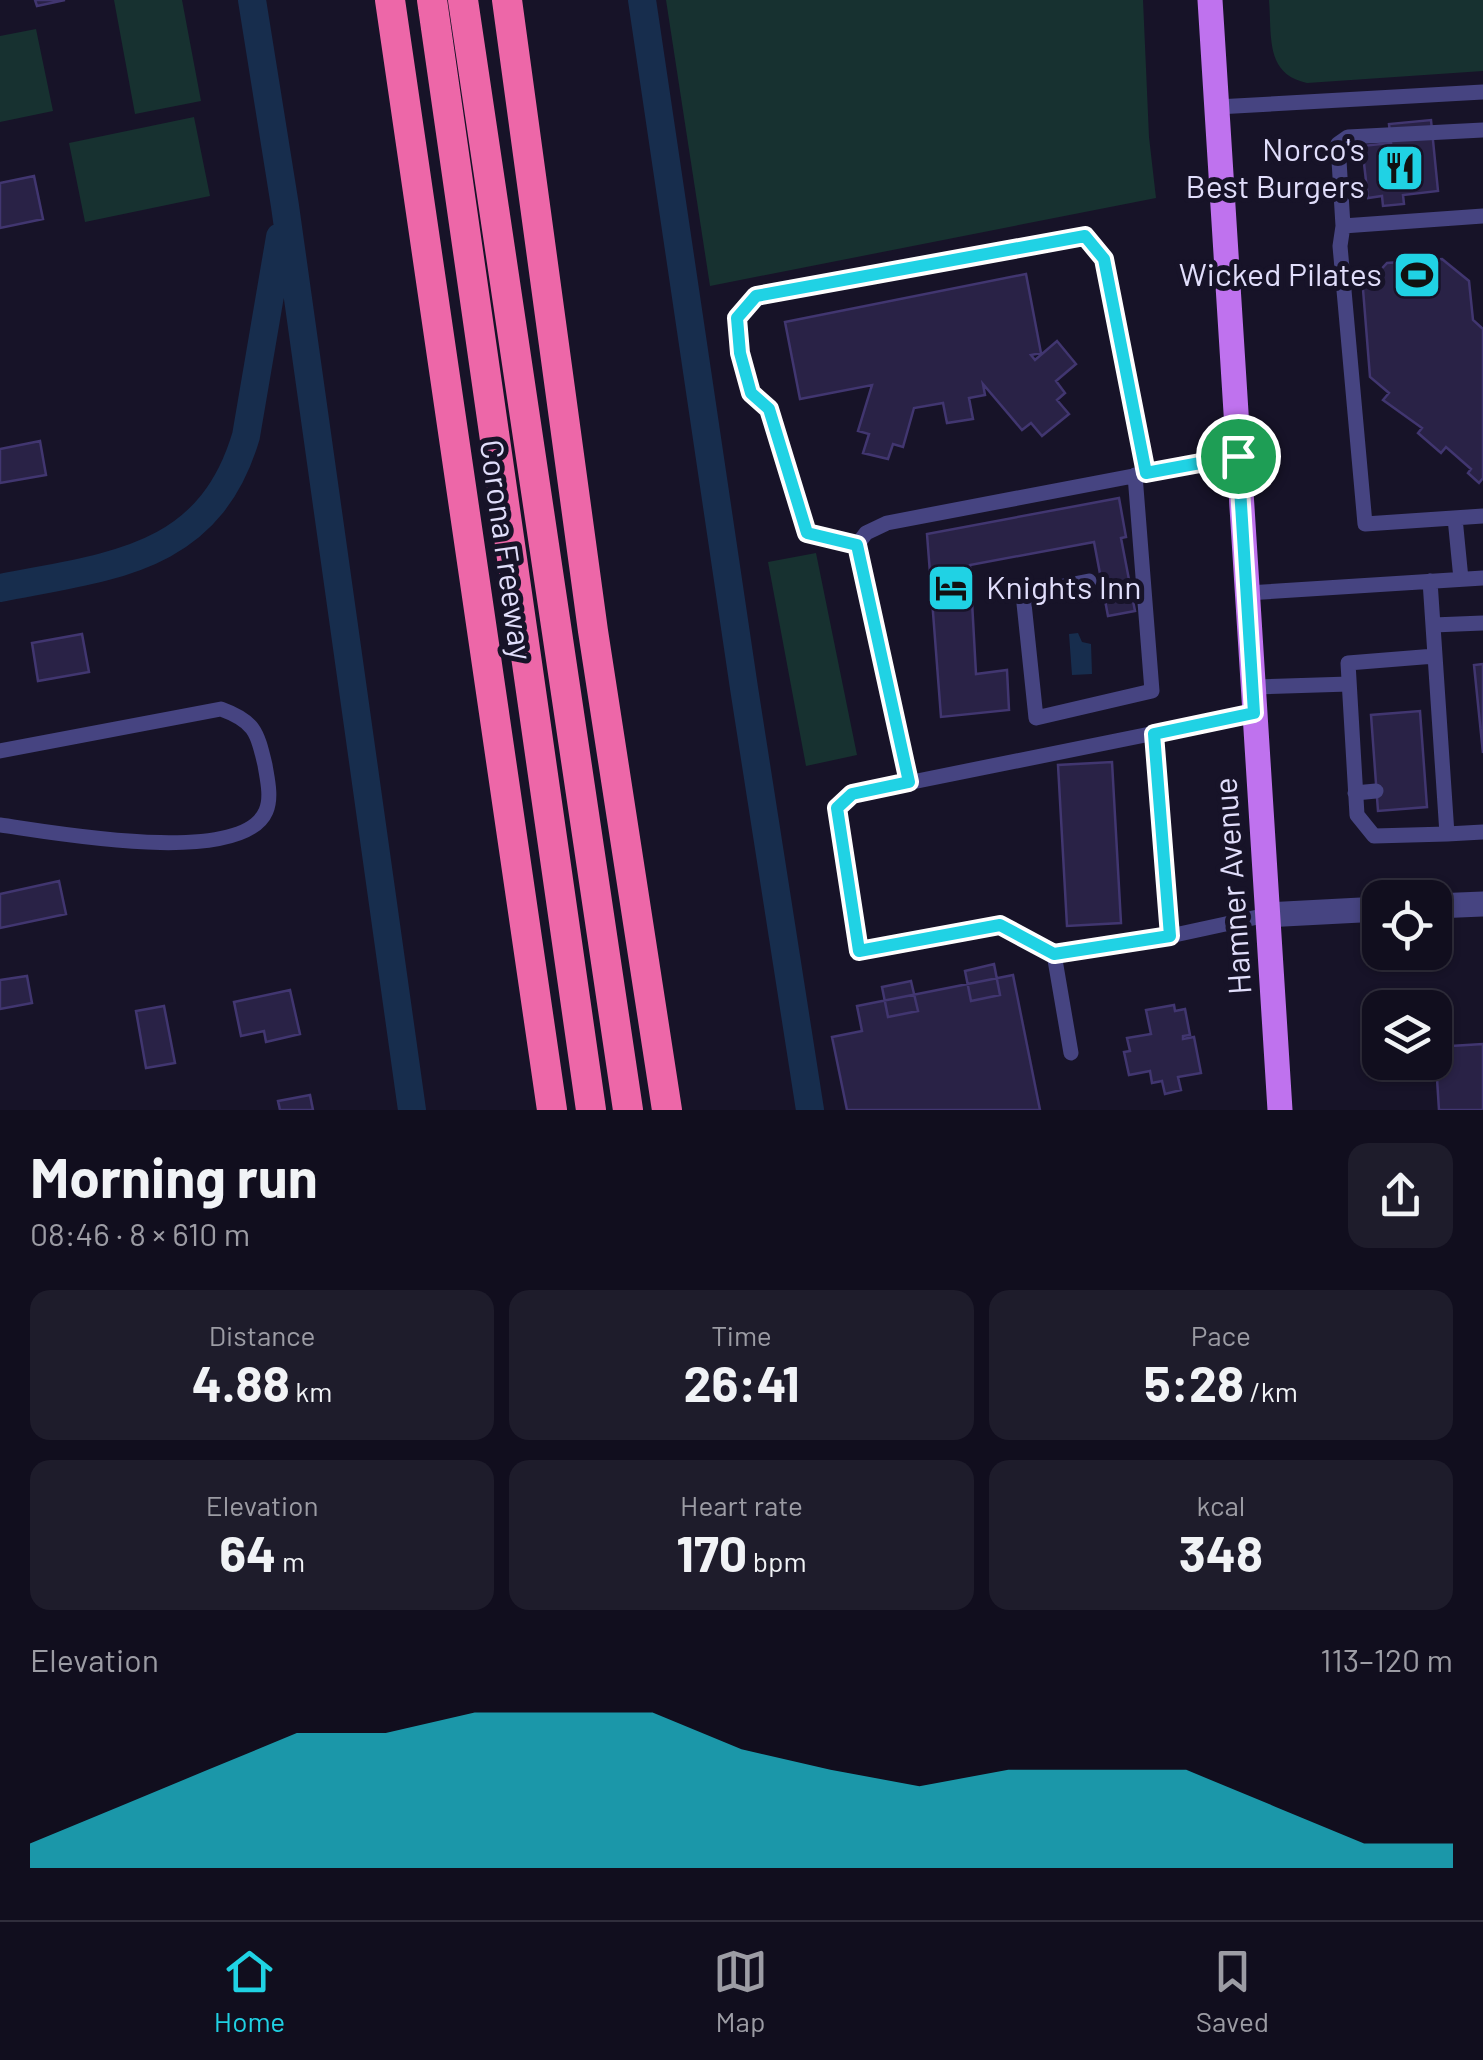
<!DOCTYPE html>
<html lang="en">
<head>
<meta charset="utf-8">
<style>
  :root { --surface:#110e1e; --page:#1e1c2b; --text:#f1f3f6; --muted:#9c9ca4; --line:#302e3c; --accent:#20d2e4 }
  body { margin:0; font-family:Barlow,sans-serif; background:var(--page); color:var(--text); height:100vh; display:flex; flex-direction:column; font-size:38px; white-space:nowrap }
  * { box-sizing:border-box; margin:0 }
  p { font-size:32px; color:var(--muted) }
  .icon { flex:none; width:55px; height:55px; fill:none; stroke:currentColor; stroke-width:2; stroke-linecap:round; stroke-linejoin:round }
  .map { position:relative; height:1110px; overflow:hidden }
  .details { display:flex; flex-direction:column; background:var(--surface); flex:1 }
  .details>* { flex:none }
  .controls { position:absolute; left:1362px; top:880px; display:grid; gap:20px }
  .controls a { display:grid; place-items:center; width:90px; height:90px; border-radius:20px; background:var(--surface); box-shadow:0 2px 8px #0004,0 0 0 2px var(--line); font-size:50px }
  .pin { position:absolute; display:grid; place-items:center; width:85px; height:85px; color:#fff; margin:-42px; border:5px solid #fff; border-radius:50%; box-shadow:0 2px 10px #0007 }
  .round { display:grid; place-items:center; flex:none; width:105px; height:105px; border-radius:20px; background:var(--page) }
  .overview { display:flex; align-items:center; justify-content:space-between; height:170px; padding:0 30px }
  h1 { font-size:55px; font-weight:700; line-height:75px }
  .metrics { display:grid; grid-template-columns:repeat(3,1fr); gap:15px; height:170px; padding:10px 30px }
  .metrics div { display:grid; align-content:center; border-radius:20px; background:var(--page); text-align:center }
  .metrics b { font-size:50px; font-weight:700 }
  .metrics small { font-size:28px; font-weight:400 }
  .metrics p { font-size:28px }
  .chart { height:280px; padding:20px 30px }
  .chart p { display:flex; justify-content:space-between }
  .chart svg { width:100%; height:180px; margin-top:10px; fill:var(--accent); opacity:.7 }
  .menu { display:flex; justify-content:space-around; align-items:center; height:140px; border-top:2px solid var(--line); background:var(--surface); font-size:28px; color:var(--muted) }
  .menu a { display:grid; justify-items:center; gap:5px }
  .menu .active { color:var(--accent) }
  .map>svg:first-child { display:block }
  .green { fill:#173130 }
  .water { fill:#172d4d }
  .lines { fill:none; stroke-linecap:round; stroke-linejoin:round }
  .canal { stroke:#172d4d; stroke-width:28 }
  .building { fill:#292246; stroke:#413670; stroke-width:2.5 }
  .service { stroke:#464481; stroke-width:15 }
  .minor { stroke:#464481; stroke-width:25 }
  .primary { stroke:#bf72ee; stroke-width:25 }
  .motorway { stroke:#ed67a8; stroke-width:30 }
  .route-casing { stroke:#fff; stroke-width:20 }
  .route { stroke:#20d2e4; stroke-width:12 }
  .labels { text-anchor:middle; stroke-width:10; stroke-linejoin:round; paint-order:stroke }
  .poi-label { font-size:32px; fill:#e1defb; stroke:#171328; text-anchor:end }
  .street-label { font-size:32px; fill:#e1defb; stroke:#171328 }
</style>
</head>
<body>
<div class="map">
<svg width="1483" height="1110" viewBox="0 0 1483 1110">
  <rect width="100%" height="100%" fill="#171328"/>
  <path class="green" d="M114 0H182L201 101 135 114Z
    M666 0H1143L1149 137 1156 198 710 286Z
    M1269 0H1483V71L1307 83C1265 74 1272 37 1269 0Z
    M36 29 53 111 0 122V36Z
    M194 117 210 196 85 222 69 143Z
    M816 553 857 755 806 766 768 562Z"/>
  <path class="water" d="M1078 633 1082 642 1091 644 1092 674 1072 675 1069 634Z"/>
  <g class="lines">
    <path class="canal" d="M252 0 285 206 412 1110
      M642 0 744 688 810 1110
      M0 588C111 566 209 561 246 436L280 237"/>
  </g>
  <path class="building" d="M35 0H65L37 6Z
    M1431 120 1438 191 1403 195 1404 204 1383 206 1382 196 1368 198 1362 146 1391 143 1389 124Z
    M34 176 43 219 0 228V183Z
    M1442 259 1469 281 1473 320 1483 329V478L1479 483 1468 473 1471 469 1446 447 1441 453 1418 433 1422 428 1383 400 1389 393 1370 377 1363 289 1387 263Z
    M1026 274 1041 353 1031 355 1035 360 1057 341 1076 364 1056 381 1065 393 1057 400 1069 414 1042 436 1031 423 1022 430 983 384 985 395 969 398 973 419 947 423 943 403 914 408 903 447 893 444 888 459 863 453 869 434 858 431 872 385 800 399 785 322Z
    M40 441 46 475 0 483V449Z
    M1119 498 1126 537 1121 538 1135 611 1108 616 1094 542 970 565 976 674 1007 670 1009 710 941 717 927 534Z
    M82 634 89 672 38 681 32 643Z
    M1483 664V753L1474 665Z
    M1420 711 1427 807 1378 811 1371 715Z
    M1112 762 1121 923 1067 926 1058 765Z
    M59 881 66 914 0 928V894Z
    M994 964 1000 995 971 1001 965 971Z
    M1013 975 1040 1110H847L832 1037 862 1031 857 1006Z
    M27 976 32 1003 0 1009V980Z
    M911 981 918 1011 888 1017 882 987Z
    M290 990 300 1034 266 1042 264 1031 241 1036 234 1002Z
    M1174 1005 1175 1011 1185 1009 1190 1035 1183 1036V1039L1194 1037 1201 1073 1178 1077 1181 1090 1165 1094 1162 1081 1152 1083 1150 1071 1129 1075 1124 1052 1130 1051 1127 1038 1151 1034 1146 1010Z
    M164 1006 175 1063 146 1068 136 1011Z
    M1483 1044V1110H1439L1435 1047Z
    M310 1095 313 1110H280L278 1101Z"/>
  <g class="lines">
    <path class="service" d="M1217 107 1483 92
      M1483 130 1348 137 1338 144 1343 226 1340 246 1365 524 1483 516
      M1343 226 1483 216
      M1455 518 1461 579
      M857 545 807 533 769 409 751 393 740 353 737 318 756 296 1085 236 1104 259 1146 473
      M1089 581 1023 594 1036 718 1152 691 1135 475
      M1430 581 1447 834 1483 832
      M1247 593 1483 578
      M1433 625 1483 623
      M1435 656 1348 663 1357 815 1374 836 1447 834
      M1253 687 1349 684
      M1254 713 853 794 837 808 859 951 1000 925 1054 954 1170 936 1267 915
      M1154 734 1170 936
      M0 751 221 709C254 721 257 731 265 765 267 778 272 797 266 811 242 868 51 832 0 825
      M909 782 857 545 866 533 887 523 1238 456
      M1355 793 1376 791
      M1054 954 1071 1053"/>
    <path class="minor" d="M1435 906 1483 904
      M1267 915 1380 909"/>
    <path class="primary" d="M1210 0 1280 1110"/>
    <path class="motorway" d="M390 0 552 1110
      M432 0 591 1110
      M463 0 628 1110
      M507 0 593 631 667 1110"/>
  </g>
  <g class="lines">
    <g class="route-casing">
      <path id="route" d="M1085 236 1104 259 1146 473 1238 456 1254 713 1154 734 1170 936 1054 954 1000 925 859 951 837 808 852 794 909 782 857 545 807 533 769 409 751 393 740 353 737 318 756 296Z"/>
    </g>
    <use href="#route" class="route"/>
  </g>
  <defs>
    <g id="restaurant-square" transform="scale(2.5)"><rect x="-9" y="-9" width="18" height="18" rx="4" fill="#20d2e4" stroke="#171328"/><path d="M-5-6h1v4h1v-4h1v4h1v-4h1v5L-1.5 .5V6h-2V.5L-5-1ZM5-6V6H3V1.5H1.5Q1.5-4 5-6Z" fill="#111"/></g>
    <g id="stadium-square" transform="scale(2.5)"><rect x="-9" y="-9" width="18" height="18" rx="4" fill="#20d2e4" stroke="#171328"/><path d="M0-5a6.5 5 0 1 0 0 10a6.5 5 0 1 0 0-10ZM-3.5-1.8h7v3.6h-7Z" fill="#111"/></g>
    <g id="hotel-square" transform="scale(2.5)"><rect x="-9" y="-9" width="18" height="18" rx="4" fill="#20d2e4" stroke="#171328"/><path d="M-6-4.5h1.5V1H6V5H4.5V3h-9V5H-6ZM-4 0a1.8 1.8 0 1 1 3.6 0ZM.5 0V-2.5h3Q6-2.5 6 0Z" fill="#111"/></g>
  </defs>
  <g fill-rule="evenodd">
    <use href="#restaurant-square" x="1400" y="168"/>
    <use href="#stadium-square" x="1417" y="275"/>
    <use href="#hotel-square" x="951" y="588"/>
  </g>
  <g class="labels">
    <g class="poi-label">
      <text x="1365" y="161">Norco's<tspan x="1365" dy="37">Best Burgers</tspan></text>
      <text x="1382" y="286">Wicked Pilates</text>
      <text x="986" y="599" text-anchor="start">Knights Inn</text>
    </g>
    <g class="street-label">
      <text transform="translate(506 550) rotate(82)" y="11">Corona Freeway</text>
      <text transform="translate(1233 886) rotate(-94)" y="11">Hamner Avenue</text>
    </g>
  </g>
</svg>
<div class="controls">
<a><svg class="icon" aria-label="locate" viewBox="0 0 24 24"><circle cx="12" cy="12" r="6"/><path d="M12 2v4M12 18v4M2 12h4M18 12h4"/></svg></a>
<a><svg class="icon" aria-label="layers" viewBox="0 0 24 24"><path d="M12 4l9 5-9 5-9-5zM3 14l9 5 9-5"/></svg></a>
</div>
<div class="pin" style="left:1238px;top:456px;background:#1e9e55"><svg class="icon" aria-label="arrive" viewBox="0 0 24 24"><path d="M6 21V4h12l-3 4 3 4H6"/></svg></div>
</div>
<section class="details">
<div class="overview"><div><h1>Morning run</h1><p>08:46 · 8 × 610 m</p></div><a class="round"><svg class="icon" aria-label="share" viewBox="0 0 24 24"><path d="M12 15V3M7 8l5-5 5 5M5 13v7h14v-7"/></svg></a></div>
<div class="metrics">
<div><p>Distance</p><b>4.88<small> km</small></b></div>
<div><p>Time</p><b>26:41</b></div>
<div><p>Pace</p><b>5:28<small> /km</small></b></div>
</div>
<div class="metrics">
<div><p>Elevation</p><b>64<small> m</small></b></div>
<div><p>Heart rate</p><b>170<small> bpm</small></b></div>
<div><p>kcal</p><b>348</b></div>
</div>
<div class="chart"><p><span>Elevation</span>113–120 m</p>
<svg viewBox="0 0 160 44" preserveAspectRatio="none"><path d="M0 44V38L10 29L20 20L30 11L40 11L50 6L60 6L70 6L80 15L90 20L100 24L110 20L120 20L130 20L140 29L150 38L160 38V44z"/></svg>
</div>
</section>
<nav class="menu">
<a class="active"><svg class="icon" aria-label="home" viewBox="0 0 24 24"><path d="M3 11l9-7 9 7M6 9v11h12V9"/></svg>Home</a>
<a><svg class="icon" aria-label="map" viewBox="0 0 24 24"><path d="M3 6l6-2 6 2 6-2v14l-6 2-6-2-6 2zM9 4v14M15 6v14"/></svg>Map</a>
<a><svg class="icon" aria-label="saved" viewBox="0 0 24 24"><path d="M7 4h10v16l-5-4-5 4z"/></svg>Saved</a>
</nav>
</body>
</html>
